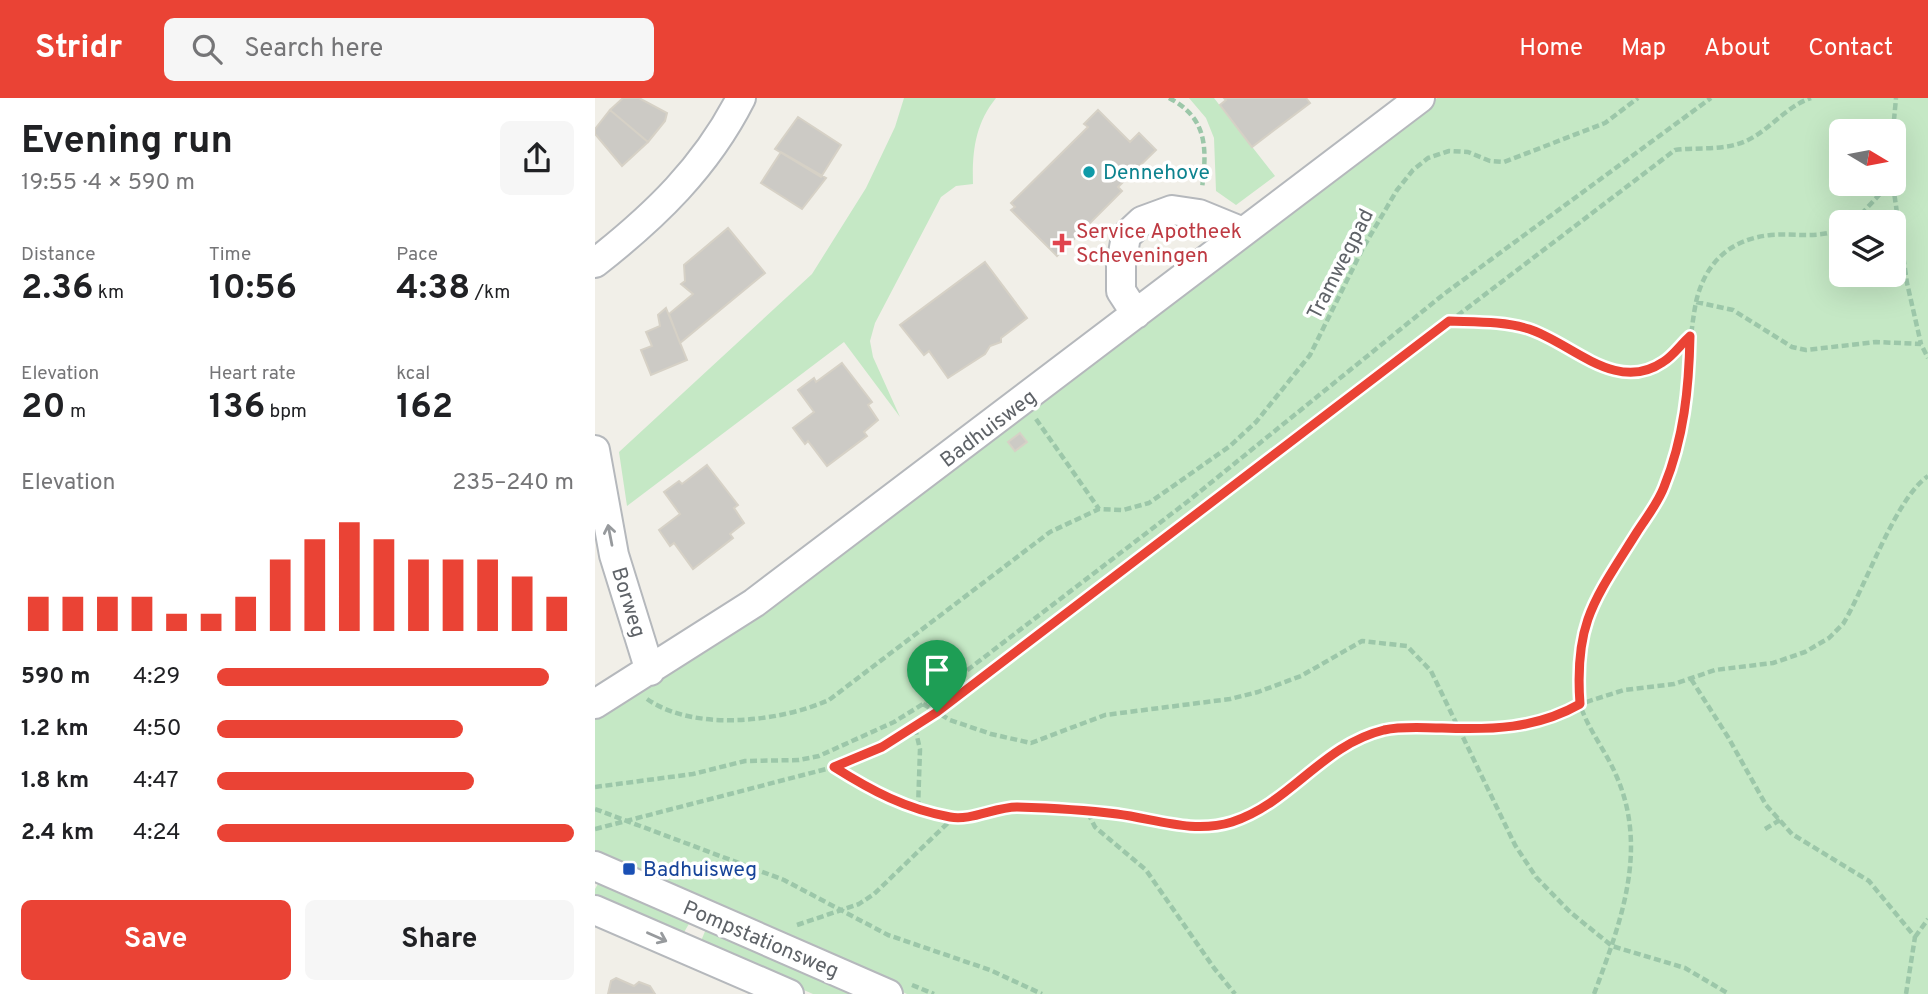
<!DOCTYPE html>
<html lang="en">
<head>
<meta charset="utf-8">
<style>
  :root { --surface:#fff; --page:#f6f6f6; --text:#202124; --muted:#757577; --accent:#ea4335 }
  body { margin:0; font-family:Overpass,sans-serif; background:var(--page); color:var(--text); height:100vh; display:flex; flex-direction:column; font-size:26px; white-space:nowrap }
  * { box-sizing:border-box; margin:0 }
  p { font-size:23px; color:var(--muted) }
  .icon { flex:none; width:38px; height:38px; fill:none; stroke:currentColor; stroke-width:2; stroke-linecap:round; stroke-linejoin:round }
  .map { position:relative; flex:1; overflow:hidden }
  .drawer { display:flex; flex-direction:column; background:var(--surface); width:595px }
  .drawer>* { flex:none }
  .needle { width:46px; rotate:100deg }
  .tools { position:absolute; left:1234px; top:21px; display:grid; gap:14px }
  .tools a { display:grid; place-items:center; width:77px; height:77px; border-radius:10px; background:var(--surface); box-shadow:0 7px 28px #0002; font-size:35px }
  .pin { position:absolute; display:grid; place-items:center; width:60px; height:60px; color:#fff; margin:-72px -30px; border-radius:50% 50% 50% 0; rotate:-45deg; box-shadow:0 0 7px #0007 }
  .pin .icon { rotate:45deg }
  .round { display:grid; place-items:center; flex:none; width:74px; height:74px; border-radius:10px; background:var(--page) }
  .headline { display:flex; align-items:center; justify-content:space-between; height:119px; padding:0 21px }
  h1 { font-size:38px; font-weight:700; line-height:52px }
  .metrics { display:grid; grid-template-columns:repeat(3,1fr); gap:10px; height:119px; padding:7px 21px }
  .metrics div { display:grid; align-content:center }
  .metrics b { font-size:35px; font-weight:700 }
  .metrics small { font-size:19px; font-weight:400 }
  .metrics p { font-size:19px }
  .chart { height:196px; padding:14px 21px }
  .chart p { display:flex; justify-content:space-between }
  .chart svg { width:100%; height:126px; margin-top:7px; stroke:var(--accent); stroke-width:6 }
  .action { display:flex; gap:14px; margin-top:auto; padding:14px 21px }
  .action a { flex:1; height:80px; border-radius:10px; background:var(--accent); color:#fff; font-size:28px; font-weight:700; line-height:80px; text-align:center }
  .action a+a { background:var(--page); color:var(--text) }
  ul { padding:0 21px; list-style:none; font-size:23px }
  li { display:grid; grid-template-columns:112px 84px 1fr; align-items:center; height:52px }
  li i { height:18px; border-radius:9px; background:var(--accent) }
  header { display:flex; align-items:center; gap:42px; box-sizing:border-box; height:98px; padding:0 35px; background:var(--accent); color:#fff }
  header strong { font-size:33px }
  nav { display:flex; gap:38px; margin-inline-start:auto; font-size:24px }
  .search { width:490px; height:63px; background:var(--page); display:flex; align-items:center; gap:18px; box-sizing:border-box; padding:0 24px; border-radius:10px; color:var(--muted); font-size:26px }
  main { display:flex; flex:1; min-height:0 }
  .map>svg:first-child { display:block }
  .green { fill:#c5e8c5; fill-rule:evenodd }
  .building { fill:#cccac5; stroke:#d6d1c6; stroke-width:2 }
  .lines { fill:none; stroke-linecap:round; stroke-linejoin:round }
  .minor-casing { stroke:#b5b8bc; stroke-width:32 }
  .path { stroke:#9cc7a9; stroke-width:4.5; stroke-dasharray:7 3.5; stroke-linecap:butt }
  .minor { stroke:#fff; stroke-width:28 }
  .oneway { stroke:#979a9d }
  .route-casing { stroke:#fff; stroke-width:14 }
  .route { stroke:#ea4335; stroke-width:9 }
  .culture-dot { fill:#0f9aa8; stroke:#fff; stroke-width:2.5 }
  .health-dot { fill:#e0444e; stroke:#fff; stroke-width:2.5 }
  .transit-dot { fill:#1a4fb4; stroke:#fff; stroke-width:2.5 }
  .labels { text-anchor:middle; stroke-width:7; stroke-linejoin:round; paint-order:stroke }
  .culture-label { font-size:21px; fill:#0d838f; stroke:#fff; text-anchor:start }
  .health-label { font-size:21px; fill:#be3a42; stroke:#fff; text-anchor:start }
  .street-label { font-size:21px; fill:#5f6368; stroke:#fff }
  .transit-label { font-size:21px; fill:#164399; stroke:#fff; text-anchor:start }
</style>
</head>
<body>
<header>
<strong>Stridr</strong>
<div class="search"><svg class="icon" aria-label="search" viewBox="0 0 24 24"><circle cx="10" cy="10" r="6"/><path d="M15 15l6 6"/></svg>Search here</div>
<nav><a>Home</a><a>Map</a><a>About</a><a>Contact</a></nav>
</header>
<main>
<section class="drawer">
<div class="headline"><div><h1>Evening run</h1><p>19:55 · 4 × 590 m</p></div><a class="round"><svg class="icon" aria-label="share" viewBox="0 0 24 24"><path d="M12 15V3M7 8l5-5 5 5M5 13v7h14v-7"/></svg></a></div>
<div class="metrics">
<div><p>Distance</p><b>2.36<small> km</small></b></div>
<div><p>Time</p><b>10:56</b></div>
<div><p>Pace</p><b>4:38<small> /km</small></b></div>
</div>
<div class="metrics">
<div><p>Elevation</p><b>20<small> m</small></b></div>
<div><p>Heart rate</p><b>136<small> bpm</small></b></div>
<div><p>kcal</p><b>162</b></div>
</div>
<div class="chart"><p><span>Elevation</span>235–240 m</p>
<svg viewBox="0 0 160 44" preserveAspectRatio="none"><path d="M5 44V32M15 44V32M25 44V32M35 44V32M45 44V38M55 44V38M65 44V32M75 44V19M85 44V12M95 44V6M105 44V12M115 44V19M125 44V19M135 44V19M145 44V25M155 44V32"/></svg>
</div>
<ul>
<li><b>590 m</b>4:29<i style="width:93%"></i></li>
<li><b>1.2 km</b>4:50<i style="width:69%"></i></li>
<li><b>1.8 km</b>4:47<i style="width:72%"></i></li>
<li><b>2.4 km</b>4:24<i style="width:100%"></i></li>
</ul>
<div class="action"><a>Save</a><a>Share</a></div>
</section>
<div class="map">
<svg width="1333" height="896" viewBox="0 0 1333 896">
  <rect width="100%" height="100%" fill="#f1efe8"/>
  <path class="green" d="M309 0H401C380 26 377 54 378 86L361 88 346 99 280 225 275 243 278 259 305 319 249 244 32 408 24 354 217 176 271 90 300 29Z
    M594 0H619L680 78 641 107 621 93 619 40 611 20Z
    M842 0H1333V896H312L0 761V619L509 256ZM1246 33H1298V86H1246ZM1246 124H1298V177H1246Z
    M7 779 95 824 88 836 0 802V791Z
    M111 831 277 896H218L111 850 106 843Z"/>
  <path class="building" d="M28 0H44L72 15 70 23 53 44 15 12Z
    M629 0H711L715 5 657 49 625 7 631 2Z
    M15 12 53 44 27 68 0 36V31Z
    M503 12 535 44 544 35 561 52 523 89 527 93 462 158 416 112 420 109 416 105 493 29 489 26Z
    M203 19 246 47 226 79 180 51Z
    M186 54 231 80 207 111 166 85Z
    M133 130 170 175 85 245 74 216 98 196 86 186 90 183 89 167Z
    M390 164 432 220 406 240V244L395 248 390 256 353 280 334 253 329 257 305 227Z
    M71 210 92 262 56 277 46 252 57 248 51 234 65 228 63 217Z
    M247 265 277 304 273 307 283 322 269 334 272 338 232 368 213 343 210 346 198 330 219 314 203 292 219 280 221 284Z
    M425 335 432 344 420 353 413 344Z
    M112 367 143 407 139 410 149 425 135 436 138 440 98 471 79 445 75 448 64 432 85 416 69 394 84 383 87 386Z
    M21 880 39 888 44 884 55 888 60 896H13L16 883Z"/>
  <g class="lines">
    <g class="minor-casing">
      <path id="minor" d="M0 165C60 118 111 69 146 0
        M541 216 526 193V167L531 138 547 123 577 112 604 116 648 134
        M0 352 19 457 55 573
        M0 606 159 505 825 0
        M0 768 293 896
        M0 812 194 896"/>
    </g>
    <path class="path" d="M574 0C613 20 612 51 607 90
      M1298 33 1301 0
      M1298 87 1312 185 1326 246
      M1259 124 1284 97 1298 87
      M1101 204C1110 165 1135 141 1176 137 1201 135 1222 141 1246 131
      M854 223C880 224 909 223 934 231 977 246 1019 295 1067 265 1077 258 1086 247 1094 238
      M441 321 504 411
      M1096 581 1133 639 1171 707 1197 736 1274 783 1320 839 1311 896
      M52 601C99 634 184 624 234 602L455 434 504 411 528 412 554 405 635 348 661 324 715 257 768 150 802 92 818 72 833 60 854 53 873 54 895 63 909 64 1010 25 1043 0
      M328 606 355 622 396 636 436 645 510 617 635 601 663 594 706 578 767 543 812 548 836 573 920 747 941 779 975 814 1017 848 1090 870 1134 896
      M320 630 325 651 323 711
      M240 670 288 700 358 720 419 709 523 716 582 728 615 729 658 716 681 702 733 657 756 643 774 636 815 630 906 631 951 622 985 606 1029 592 1079 586 1120 572 1178 565 1210 554 1234 540 1248 526C1271 488 1300 401 1333 378
      M0 689 98 676 150 663 204 662 224 658 299 624 328 606 592 404 849 196 1116 0
      M0 711 189 782 293 837 395 872 447 896
      M493 715 500 729 551 772 619 870 640 896
      M0 731 239 669 287 649 320 630 1080 52C1103 49 1129 53 1151 43 1175 32 1190 9 1216 0
      M1170 731 1185 722
      M202 827 264 806 279 796 358 720
      M1320 839 1333 821
      M317 887 339 896
      M999 896C1026 824 1054 751 1021 677 1011 653 992 630 985 606 980 591 982 569 984 553 990 490 1044 446 1069 391 1096 331 1089 266 1101 204L1138 212 1197 249 1211 252 1281 244 1326 246 1333 260"/>
    <use href="#minor" class="minor"/>
  </g>
  <defs><path id="oneway-shaft" d="M-6 0H5M1.5-3L5.5 0L1.5 3" fill="none" stroke-width="1.6" stroke-linecap="round" stroke-linejoin="round" transform="scale(1.75)"/></defs>
  <g class="oneway">
    <use href="#oneway-shaft" transform="translate(15 437) rotate(-101)"/>
    <use href="#oneway-shaft" transform="translate(62 839) rotate(24)"/>
  </g>
  <g class="lines">
    <g class="route-casing">
      <path id="route" d="M854 223C880 224 909 223 934 231 977 245 1021 296 1068 264 1078 258 1086 246 1095 238 1094 290 1089 340 1069 389 1063 405 1051 420 1042 434 1000 501 979 524 985 606 941 631 896 632 847 630 828 630 808 628 789 632 727 647 696 705 637 724 598 736 561 721 522 716 490 712 455 710 422 709 400 709 376 723 355 719 311 711 277 693 239 669L287 649 342 614Z"/>
    </g>
    <use href="#route" class="route"/>
  </g>
  <circle class="culture-dot" cx="494" cy="74" r="7"/>
  <path class="health-dot" d="M463.5 134.5h7v7h7v7h-7v7h-7v-7h-7v-7h7z"/>
  <rect class="transit-dot" x="27" y="764" width="14" height="14" rx="3.5"/>
  <g class="labels">
    <g class="culture-label">
      <text x="508" y="81">Dennehove</text>
    </g>
    <g class="health-label">
      <text x="481" y="140">Service Apotheek<tspan x="481" dy="24">Scheveningen</tspan></text>
    </g>
    <g class="street-label">
      <text transform="translate(745 166) rotate(-63)" y="7">Tramwegpad</text>
      <text transform="translate(393 330) rotate(-37)" y="7">Badhuisweg</text>
      <text transform="translate(34 504) rotate(73)" y="7">Borweg</text>
      <text transform="translate(166 841) rotate(23)" y="7">Pompstationsweg</text>
    </g>
    <g class="transit-label">
      <text x="48" y="778">Badhuisweg</text>
    </g>
  </g>
</svg>
<div class="tools">
<a><svg class="needle" viewBox="-14 -14 28 28"><path d="M0-13l5 13h-10z" fill="#e53935"/><path d="M0 13l5-13h-10z" fill="#757577"/></svg></a>
<a><svg class="icon" aria-label="layers" viewBox="0 0 24 24"><path d="M12 4l9 5-9 5-9-5zM3 14l9 5 9-5"/></svg></a>
</div>
<div class="pin" style="left:342px;top:614px;background:#1e9e55"><svg class="icon" aria-label="arrive" viewBox="0 0 24 24"><path d="M6 21V4h12l-3 4 3 4H6"/></svg></div>
</div>
</main>
</body>
</html>
